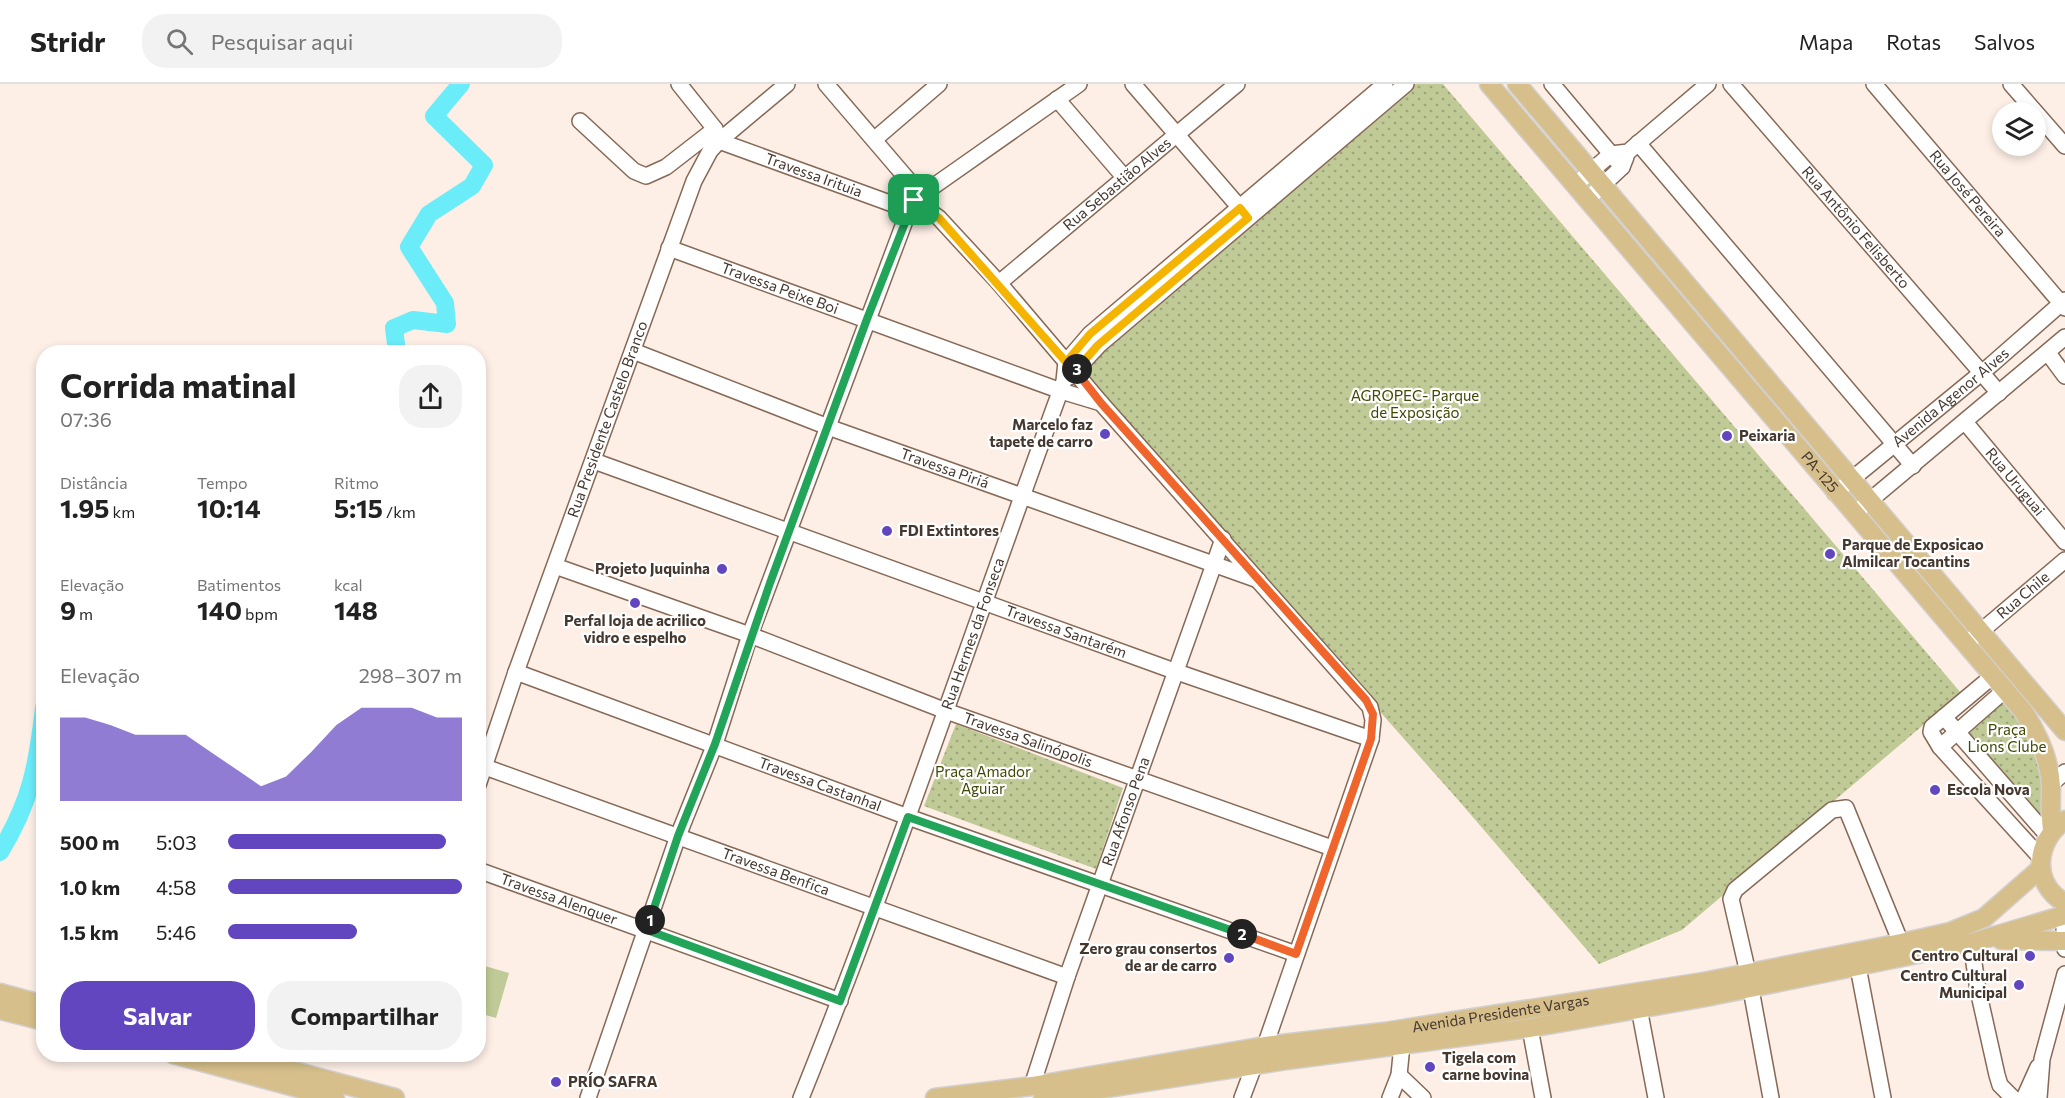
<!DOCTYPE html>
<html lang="pt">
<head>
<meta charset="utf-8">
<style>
  :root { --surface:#fff; --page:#f2f2f2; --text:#222; --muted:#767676; --line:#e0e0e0; --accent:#6246bf }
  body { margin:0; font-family:Commissioner,sans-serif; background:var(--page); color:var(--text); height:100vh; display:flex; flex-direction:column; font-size:22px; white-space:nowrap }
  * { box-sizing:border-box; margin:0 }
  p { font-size:20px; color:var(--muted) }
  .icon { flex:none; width:33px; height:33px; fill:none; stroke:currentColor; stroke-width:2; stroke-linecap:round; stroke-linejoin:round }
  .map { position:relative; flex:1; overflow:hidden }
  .drawer { position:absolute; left:36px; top:261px; width:450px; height:717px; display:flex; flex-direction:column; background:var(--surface); border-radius:24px; box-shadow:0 3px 9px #0003 }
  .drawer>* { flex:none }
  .controls { position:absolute; left:1992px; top:18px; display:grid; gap:12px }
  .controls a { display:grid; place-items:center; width:54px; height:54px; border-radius:50%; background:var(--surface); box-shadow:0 3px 9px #0003; font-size:30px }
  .pin { position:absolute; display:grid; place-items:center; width:51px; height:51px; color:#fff; margin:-26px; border-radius:12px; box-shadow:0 3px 9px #0006 }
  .km { position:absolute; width:30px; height:30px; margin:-15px; border-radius:50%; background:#222; color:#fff; font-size:16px; line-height:30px; text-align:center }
  .round { display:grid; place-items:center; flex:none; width:63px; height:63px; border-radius:24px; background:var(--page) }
  .head { display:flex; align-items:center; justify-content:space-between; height:102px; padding:0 24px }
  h1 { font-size:33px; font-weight:700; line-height:45px }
  .metrics { display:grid; grid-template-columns:repeat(3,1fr); gap:9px; height:102px; padding:6px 24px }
  .metrics div { display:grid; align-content:center }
  .metrics b { font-size:26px; font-weight:700 }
  .metrics small { font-size:16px; font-weight:400 }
  .metrics p { font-size:16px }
  .chart { height:168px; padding:12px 24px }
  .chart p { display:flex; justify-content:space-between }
  .chart svg { width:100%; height:108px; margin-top:6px; fill:var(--accent); opacity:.7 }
  .cta { display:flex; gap:12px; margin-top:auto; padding:12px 24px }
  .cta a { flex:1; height:69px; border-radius:24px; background:var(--accent); color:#fff; font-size:24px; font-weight:700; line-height:69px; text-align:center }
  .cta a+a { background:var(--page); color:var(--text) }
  ul { padding:0 24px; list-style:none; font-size:20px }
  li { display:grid; grid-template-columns:96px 72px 1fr; align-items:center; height:45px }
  li i { height:15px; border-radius:8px; background:var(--accent) }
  header { display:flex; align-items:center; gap:36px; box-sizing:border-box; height:84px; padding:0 30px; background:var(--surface); border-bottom:2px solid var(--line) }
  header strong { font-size:28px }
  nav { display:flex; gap:33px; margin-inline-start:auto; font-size:21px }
  .search { width:420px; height:54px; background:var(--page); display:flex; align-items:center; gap:15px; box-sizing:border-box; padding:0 21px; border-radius:24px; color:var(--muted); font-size:22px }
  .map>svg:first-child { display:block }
  .green { fill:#c0ca96 }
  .park { fill:url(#park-dots) }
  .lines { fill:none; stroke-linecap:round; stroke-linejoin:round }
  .river { stroke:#6aecf9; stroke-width:18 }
  .minor-casing { stroke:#866956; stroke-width:18 }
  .major-casing { stroke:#d2cfcd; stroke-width:21 }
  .minor { stroke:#fff; stroke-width:15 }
  .major { stroke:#d6bf8a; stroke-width:18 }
  .split-1-casing { stroke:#fff; stroke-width:12 }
  .split-2-casing { stroke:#fff; stroke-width:12 }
  .split-3-casing { stroke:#fff; stroke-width:12 }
  .split-4-casing { stroke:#fff; stroke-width:12 }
  .split-1 { stroke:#22a559; stroke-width:8 }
  .split-2 { stroke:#22a559; stroke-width:8 }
  .split-3 { stroke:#f0652b; stroke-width:8 }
  .split-4 { stroke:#f5b400; stroke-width:8 }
  .poi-dot { fill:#6246bf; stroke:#fff; stroke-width:2 }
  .labels { text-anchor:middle; stroke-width:4.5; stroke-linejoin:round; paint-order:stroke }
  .street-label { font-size:15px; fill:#45382f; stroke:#fff }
  .park-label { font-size:15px; fill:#414902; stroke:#fff }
  .poi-label { font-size:15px; font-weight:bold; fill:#45382f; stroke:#fff; text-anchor:start }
</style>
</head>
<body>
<header>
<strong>Stridr</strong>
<div class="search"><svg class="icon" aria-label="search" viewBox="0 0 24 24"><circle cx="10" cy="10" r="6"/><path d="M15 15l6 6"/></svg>Pesquisar aqui</div>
<nav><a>Mapa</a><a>Rotas</a><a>Salvos</a></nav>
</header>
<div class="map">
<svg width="2065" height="1014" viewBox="0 0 2065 1014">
  <defs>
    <pattern id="park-dots" width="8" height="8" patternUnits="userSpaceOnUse" patternTransform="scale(1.5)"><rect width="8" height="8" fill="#c0ca96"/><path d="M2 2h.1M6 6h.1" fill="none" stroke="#9ea57b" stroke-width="1.8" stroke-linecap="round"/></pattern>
  </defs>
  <rect width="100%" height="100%" fill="#fdefe6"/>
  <path class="green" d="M478 880 509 889 496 934 479 929Z"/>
  <path class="park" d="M1412 0H1443L1961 609 1682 846 1599 880 1459 717 1080 289 1083 282Z
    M2006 615 2042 674 2043 731H2041L1970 650V646Z
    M956 640 1123 704 1096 785 924 722Z"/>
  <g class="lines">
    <path class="river" d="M397 268 394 244 413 236 447 240 445 219 409 163 429 130 472 102 484 81 434 32 461 0
      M0 768C31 717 37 683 44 624"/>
    <g class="minor-casing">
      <g id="minor">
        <path id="s1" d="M679 0 715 45 719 57 909 126"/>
        <path d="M826 0 921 111"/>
        <path d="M1133 0 1247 132"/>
        <path d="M1552 0 1622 83"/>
        <path id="s2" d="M1731 0 1999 309"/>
        <path id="s3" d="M1874 0 2065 224"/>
        <path d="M2011 0 2065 62"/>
        <path d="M1057 15 1124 93"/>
        <path d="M580 37 634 87 646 92 666 83 715 45"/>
        <path d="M875 55 939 0"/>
        <path d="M1638 59 1913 382"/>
        <path d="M1575 101 1611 70 1628 68 1708 0"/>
        <path d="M1588 115 1622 83 1626 73"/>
        <path d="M914 116 939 134 999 199 1101 319 1370 623 1373 636 1371 655 1265 962 1254 982 1242 1014"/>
        <path id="s4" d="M669 164 1061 307 1101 319"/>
        <path id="s5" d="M999 199 1237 0"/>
        <path id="s6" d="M633 267 828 343 1258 496"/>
        <path d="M2048 269 2065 292"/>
        <path d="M1069 293 1099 261 1406 0"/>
        <path id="s7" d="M1965 338 2065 458"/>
        <path id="s8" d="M594 377 1177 588 1371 655"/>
        <path id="s9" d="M1835 409 1991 281 2065 216"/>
        <path d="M1861 424 2065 253"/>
        <path id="s10" d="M555 482 750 551 946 627 1332 764"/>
        <path id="s11" d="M1966 560 2065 476"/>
        <path id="s12" d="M516 588 908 733 1296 870"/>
        <path d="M1994 591 1932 643 1931 648 1940 663 2040 773"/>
        <path d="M1944 633 2048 752"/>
        <path d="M1940 663 2005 606"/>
        <path id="s13" d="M485 683 1067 893"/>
        <path d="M2051 700 2065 688"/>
        <path id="s14" d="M478 701 516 588 694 97 710 67 719 57 787 0"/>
        <path id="s15" d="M478 786 840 917"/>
        <path d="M2063 820 2065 865"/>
        <path d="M1971 859 1978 906 1997 991 2000 1001 2013 1014"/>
        <path d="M1858 883 1883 1014"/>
        <path d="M1639 924 1656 1014"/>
        <path d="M1530 944 1543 1014"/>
        <path d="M1399 991 1423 1014"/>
        <path id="s16" d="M1032 1002 1067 893 1223 455"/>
        <path d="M588 1014 678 752 715 660 750 551 909 126 914 116 1079 0"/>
        <path id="s17" d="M801 1014C896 778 976 536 1064 297L1066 278 1090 250 1385 0"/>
        <path d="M1390 1014 1399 991 1403 951"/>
        <path d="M1771 1014 1748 889 1731 815 1735 806 1832 726 1846 724 1901 859"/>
        <path d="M2024 1014 2038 983"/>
        <path d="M2039 1014 2042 975 2065 890"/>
      </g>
    </g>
    <g class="major-casing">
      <g id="major">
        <path id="s18" d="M1489 0 2023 627C2038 650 2050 675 2051 703 2051 717 2050 731 2052 746"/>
        <path d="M1517 0 2065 647"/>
        <path d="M2065 736C2035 757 2031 799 2065 819"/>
        <path d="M2001 856 2064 857"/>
        <path d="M0 909 44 921"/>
        <path d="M0 926 44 937"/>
        <path d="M173 970 335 1014"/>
        <path d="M230 970 395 1014"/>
        <path id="s19" d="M935 1014 1032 1002 1265 962 1384 948 1703 898 1901 859 1950 848 1984 834 2041 784"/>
        <path d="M1043 1014 1287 976 1530 944 1706 913 1971 859 2065 831"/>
      </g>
    </g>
    <use href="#minor" class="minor"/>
    <use href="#major" class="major"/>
  </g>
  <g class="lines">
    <g class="split-1-casing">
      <path id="split-1" d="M650 836 678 752 715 660 770 499 867 235 914 116"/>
    </g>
    <g class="split-2-casing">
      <path id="split-2" d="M650 836 647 846 840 917 908 733 1242 850"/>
    </g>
    <g class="split-3-casing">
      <path id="split-3" d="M1077 285 1076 287 1101 319 1366 616 1373 630 1371 655 1296 870 1242 850"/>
    </g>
    <g class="split-4-casing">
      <path id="split-4" d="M914 116 939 134 1066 278 1090 250 1240 124 1248 134 1098 261 1077 285"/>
    </g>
    <use href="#split-1" class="split-1"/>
    <use href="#split-2" class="split-2"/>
    <use href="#split-3" class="split-3"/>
    <use href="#split-4" class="split-4"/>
  </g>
  <g class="poi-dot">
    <circle cx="1105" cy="350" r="6"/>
    <circle cx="1727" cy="352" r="6"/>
    <circle cx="887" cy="447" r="6"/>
    <circle cx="1830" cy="470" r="6"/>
    <circle cx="722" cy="485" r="6"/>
    <circle cx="635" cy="519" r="6"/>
    <circle cx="1935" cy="706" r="6"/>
    <circle cx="2030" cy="872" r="6"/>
    <circle cx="1229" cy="874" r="6"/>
    <circle cx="2019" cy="901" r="6"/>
    <circle cx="1430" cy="983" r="6"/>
    <circle cx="556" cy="998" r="6"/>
  </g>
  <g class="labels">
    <g class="street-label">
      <text dy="5" stroke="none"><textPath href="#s1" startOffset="171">Travessa Irituia</textPath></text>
      <text dy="5" stroke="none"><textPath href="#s5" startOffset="154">Rua Sebastião Alves</textPath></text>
      <text dy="5" stroke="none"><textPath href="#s3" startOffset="144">Rua José Pereira</textPath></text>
      <text dy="5" stroke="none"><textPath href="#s2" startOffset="190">Rua Antônio Felisberto</textPath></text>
      <text dy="5" stroke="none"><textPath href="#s4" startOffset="118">Travessa Peixe Boi</textPath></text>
      <text dy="5" stroke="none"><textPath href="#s9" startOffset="150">Avenida Agenor Alves</textPath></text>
      <text dy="5" stroke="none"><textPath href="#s14" startOffset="388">Rua Presidente Castelo Branco</textPath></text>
      <text dy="5" stroke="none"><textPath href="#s6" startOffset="333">Travessa Piriá</textPath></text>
      <text dy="5" stroke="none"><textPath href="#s18" startOffset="510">PA-125</textPath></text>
      <text dy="5" stroke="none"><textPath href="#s7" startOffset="78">Rua Uruguai</textPath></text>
      <text dy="5" stroke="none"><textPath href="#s11" startOffset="75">Rua Chile</textPath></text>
      <text dy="5" stroke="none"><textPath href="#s8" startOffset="502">Travessa Santarém</textPath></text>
      <text dy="5" stroke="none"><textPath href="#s17" startOffset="495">Rua Hermes da Fonseca</textPath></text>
      <text dy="5" stroke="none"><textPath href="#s10" startOffset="504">Travessa Salinópolis</textPath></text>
      <text dy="5" stroke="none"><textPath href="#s12" startOffset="324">Travessa Castanhal</textPath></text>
      <text dy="5" stroke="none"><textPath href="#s16" startOffset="290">Rua Afonso Pena</textPath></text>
      <text dy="5" stroke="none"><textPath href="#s13" startOffset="309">Travessa Benfica</textPath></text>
      <text dy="5" stroke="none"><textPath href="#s15" startOffset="86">Travessa Alenquer</textPath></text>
      <text dy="5" stroke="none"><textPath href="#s19" startOffset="572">Avenida Presidente Vargas</textPath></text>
    </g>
    <g class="park-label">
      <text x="1415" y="317">AGROPEC- Parque<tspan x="1415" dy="17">de Exposição</tspan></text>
      <text x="2007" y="651">Praça<tspan x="2007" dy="17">Lions Clube</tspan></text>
      <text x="983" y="693">Praça Amador<tspan x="983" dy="17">Aguiar</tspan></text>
    </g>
    <g class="poi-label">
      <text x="1093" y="346" text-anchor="end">Marcelo faz<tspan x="1093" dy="17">tapete de carro</tspan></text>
      <text x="1739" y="357">Peixaria</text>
      <text x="899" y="452">FDI Extintores</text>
      <text x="1842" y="466">Parque de Exposicao<tspan x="1842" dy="17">Almilcar Tocantins</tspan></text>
      <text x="710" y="490" text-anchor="end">Projeto Juquinha</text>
      <text x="635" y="542" text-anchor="middle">Perfal loja de acrilico<tspan x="635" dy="17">vidro e espelho</tspan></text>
      <text x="1947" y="711">Escola Nova</text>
      <text x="1217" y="870" text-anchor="end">Zero grau consertos<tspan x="1217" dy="17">de ar de carro</tspan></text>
      <text x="2018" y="877" text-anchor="end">Centro Cultural</text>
      <text x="2007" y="897" text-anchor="end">Centro Cultural<tspan x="2007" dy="17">Municipal</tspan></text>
      <text x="1442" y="979">Tigela com<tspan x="1442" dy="17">carne bovina</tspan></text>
      <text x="568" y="1003">PRÍO SAFRA</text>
    </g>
  </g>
</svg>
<div class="controls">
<a><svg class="icon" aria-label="layers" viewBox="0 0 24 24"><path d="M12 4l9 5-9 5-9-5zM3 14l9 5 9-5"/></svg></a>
</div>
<div class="pin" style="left:914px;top:116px;background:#1e9e55"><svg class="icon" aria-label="arrive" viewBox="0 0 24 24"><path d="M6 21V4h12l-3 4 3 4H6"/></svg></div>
<b class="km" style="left:650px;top:836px">1</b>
<b class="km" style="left:1242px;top:850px">2</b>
<b class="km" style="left:1077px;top:285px">3</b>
<section class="drawer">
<div class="head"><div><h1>Corrida matinal</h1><p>07:36</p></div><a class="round"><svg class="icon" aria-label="share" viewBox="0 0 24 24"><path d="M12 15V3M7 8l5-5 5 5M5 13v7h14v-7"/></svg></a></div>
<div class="metrics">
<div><p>Distância</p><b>1.95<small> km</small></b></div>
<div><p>Tempo</p><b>10:14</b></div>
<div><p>Ritmo</p><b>5:15<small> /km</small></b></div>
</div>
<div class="metrics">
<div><p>Elevação</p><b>9<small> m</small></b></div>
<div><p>Batimentos</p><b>140<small> bpm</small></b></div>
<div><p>kcal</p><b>148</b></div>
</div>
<div class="chart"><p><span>Elevação</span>298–307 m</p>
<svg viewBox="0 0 160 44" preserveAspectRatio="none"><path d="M0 44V10L10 10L20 13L30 17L40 17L50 17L60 24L70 31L80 38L90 34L100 24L110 13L120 6L130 6L140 6L150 10L160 10V44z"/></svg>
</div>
<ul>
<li><b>500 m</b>5:03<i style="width:93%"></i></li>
<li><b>1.0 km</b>4:58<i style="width:100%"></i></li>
<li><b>1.5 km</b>5:46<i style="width:55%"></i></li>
</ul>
<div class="cta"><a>Salvar</a><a>Compartilhar</a></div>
</section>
</div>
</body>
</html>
